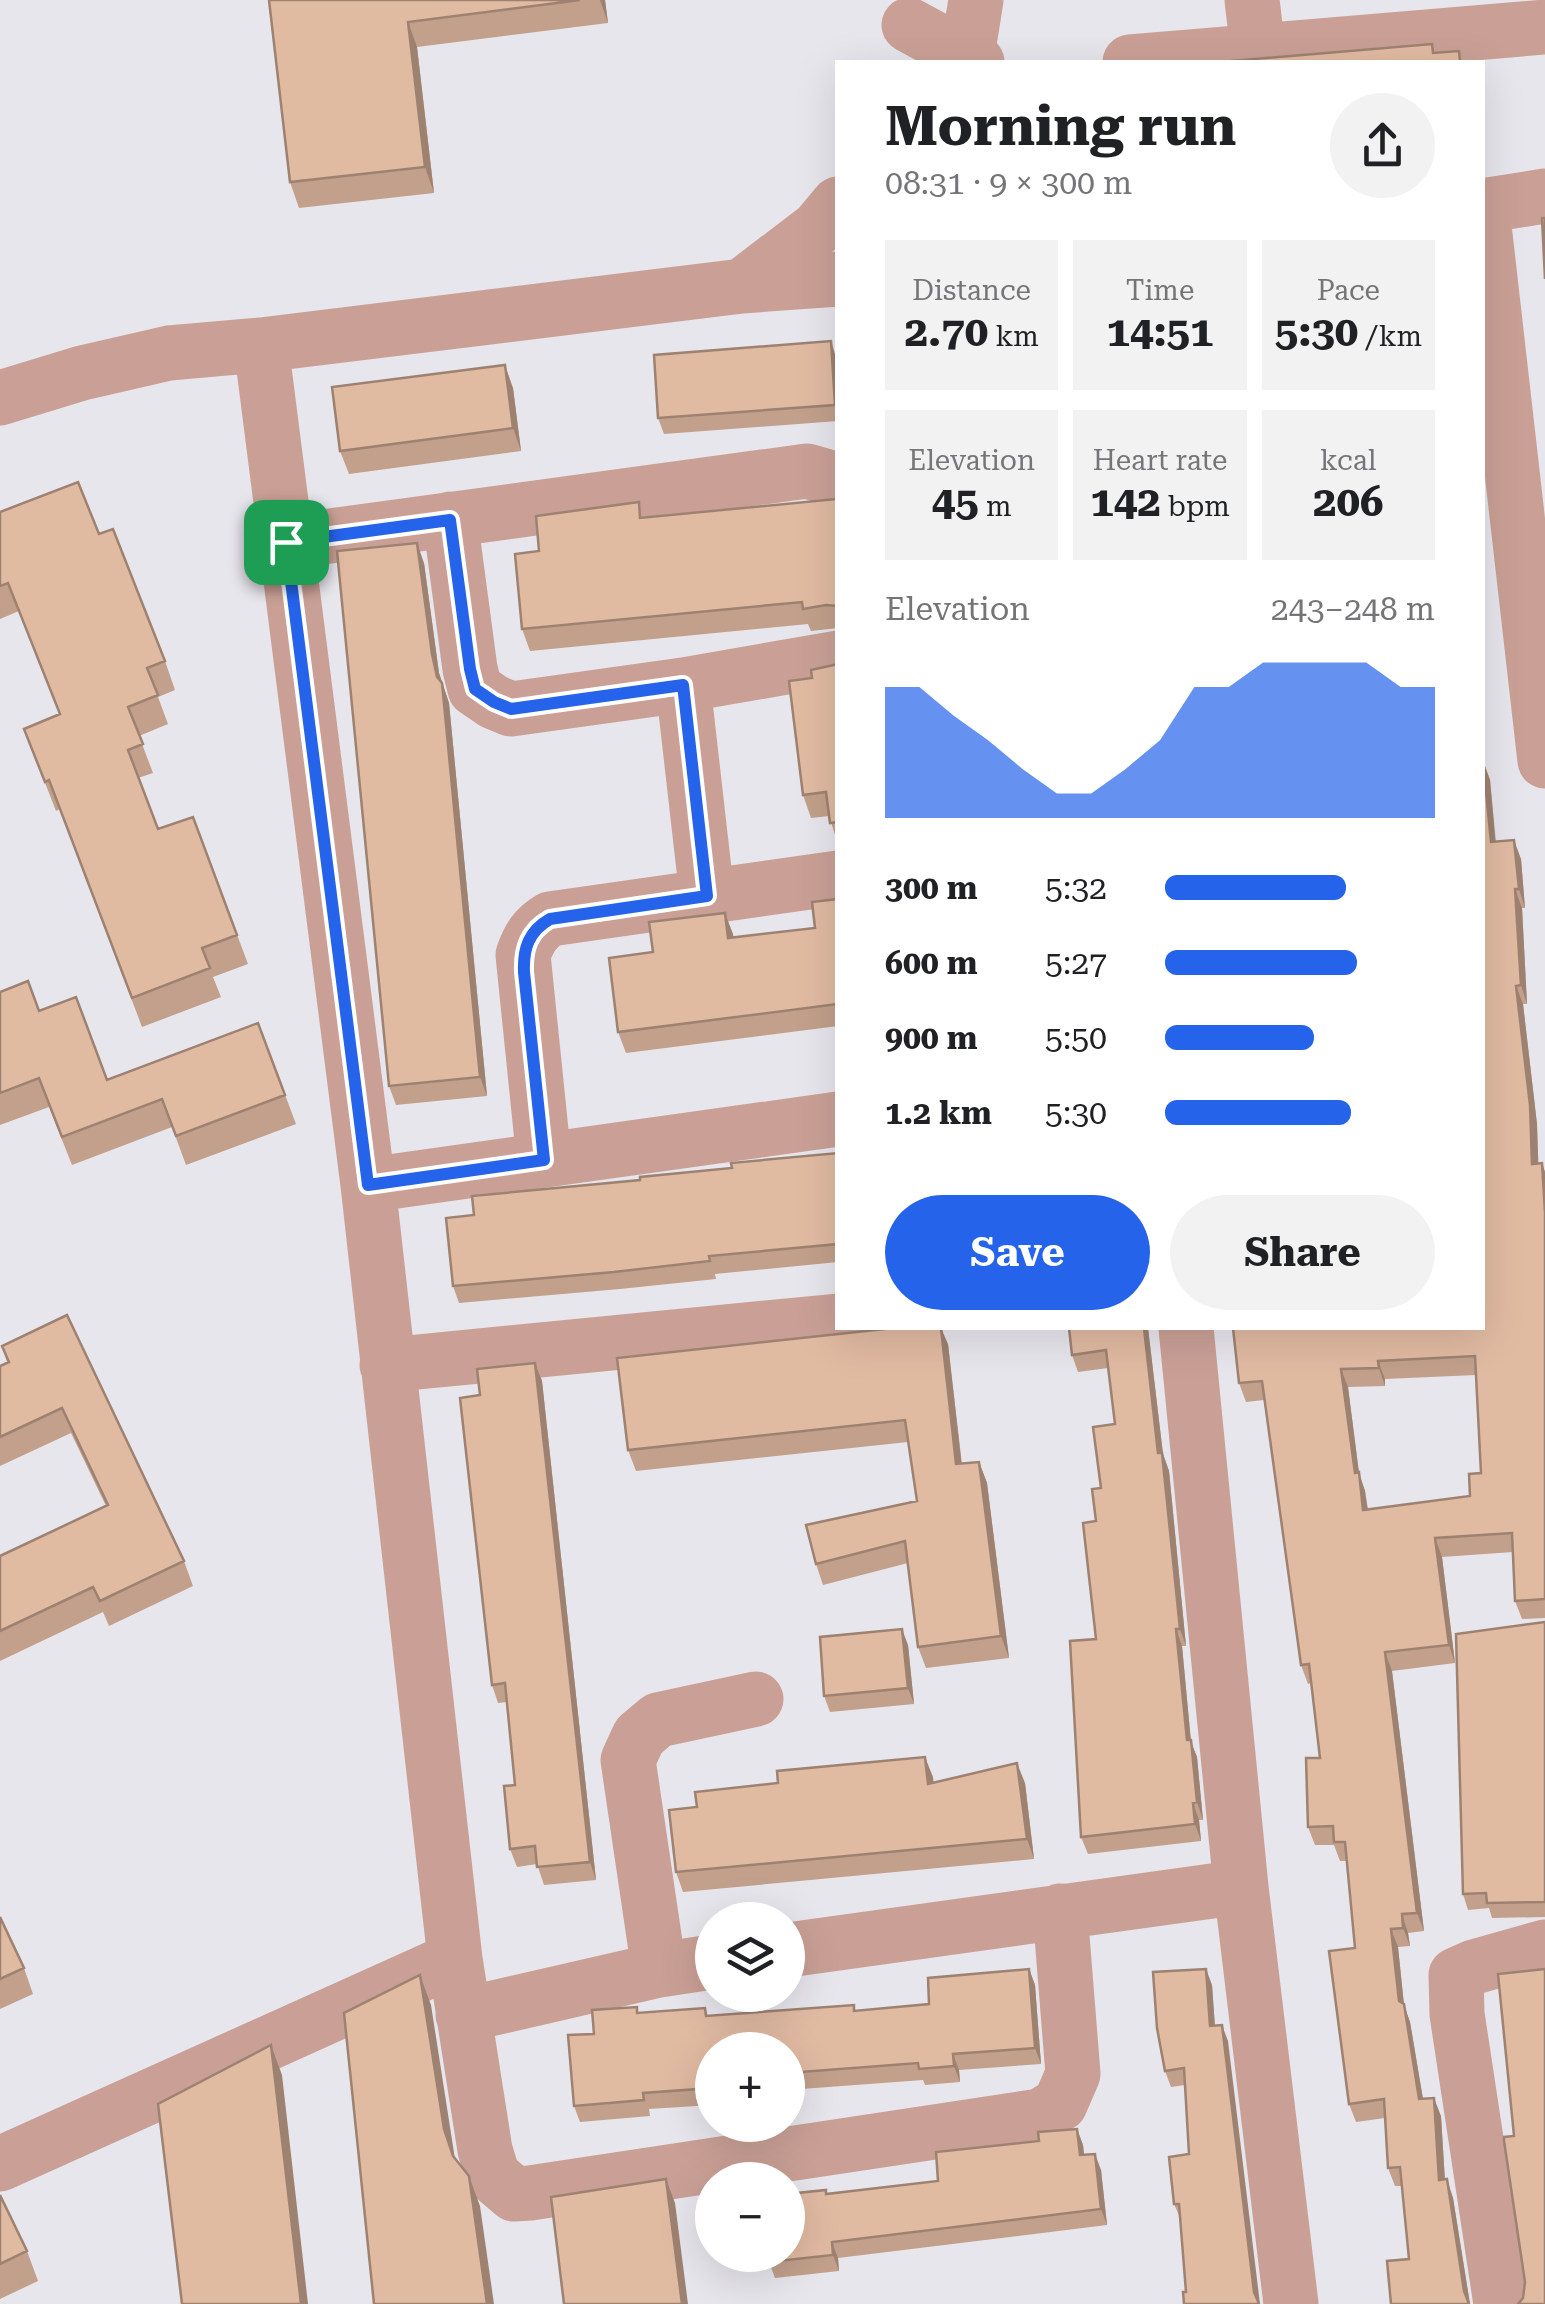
<!DOCTYPE html>
<html lang="en">
<head>
<meta charset="utf-8">
<style>
  :root { --surface:#fff; --page:#f2f2f2; --text:#202124; --muted:#757577; --accent:#2563eb }
  body { margin:0; font-family:"Roboto Serif",serif; background:var(--page); color:var(--text); height:100vh; display:flex; flex-direction:column; font-size:38px; white-space:nowrap }
  * { box-sizing:border-box; margin:0 }
  p { font-size:32px; color:var(--muted) }
  .icon { flex:none; width:55px; height:55px; fill:none; stroke:currentColor; stroke-width:2; stroke-linecap:round; stroke-linejoin:round }
  .map { position:relative; flex:1; overflow:hidden }
  .side { position:absolute; left:835px; top:60px; width:650px; height:1270px; display:flex; flex-direction:column; background:var(--surface); border-radius:0px; box-shadow:0 10px 40px #0002 }
  .side>* { flex:none }
  .tools { position:absolute; left:695px; top:1902px; display:grid; gap:20px }
  .tools a { display:grid; place-items:center; width:110px; height:110px; border-radius:50%; background:var(--surface); box-shadow:0 10px 40px #0002; font-size:50px }
  .pin { position:absolute; display:grid; place-items:center; width:85px; height:85px; color:#fff; margin:-42px; border-radius:20px; box-shadow:0 5px 15px #0006 }
  .round { display:grid; place-items:center; flex:none; width:105px; height:105px; border-radius:52px; background:var(--page) }
  .headline { display:flex; align-items:center; justify-content:space-between; height:170px; padding:0 50px }
  h1 { font-size:55px; font-weight:700; line-height:75px }
  .figures { display:grid; grid-template-columns:repeat(3,1fr); gap:15px; height:170px; padding:10px 50px }
  .figures div { display:grid; align-content:center; border-radius:0px; background:var(--page); text-align:center }
  .figures b { font-size:42px; font-weight:700 }
  .figures small { font-size:28px; font-weight:400 }
  .figures p { font-size:28px }
  .chart { height:280px; padding:20px 50px }
  .chart p { display:flex; justify-content:space-between }
  .chart svg { width:100%; height:180px; margin-top:10px; fill:var(--accent); opacity:.7 }
  .primary-button { display:flex; gap:20px; margin-top:auto; padding:20px 50px }
  .primary-button a { flex:1; height:115px; border-radius:60px; background:var(--accent); color:#fff; font-size:40px; font-weight:700; line-height:115px; text-align:center }
  .primary-button a+a { background:var(--page); color:var(--text) }
  ul { padding:0 50px; list-style:none; font-size:32px }
  li { display:grid; grid-template-columns:160px 120px 1fr; align-items:center; height:75px }
  li i { height:25px; border-radius:12px; background:var(--accent) }
  .map>svg:first-child { display:block }
  .lines { fill:none; stroke-linecap:round; stroke-linejoin:round }
  .minor { stroke:#caa096; stroke-width:55 }
  .wall { fill:#c2a08b; fill-rule:evenodd }
  .shaded-wall { fill:#9e8271 }
  .building { fill:#e1baa2; stroke:#9e8271; stroke-width:2.5; fill-rule:evenodd }
  .route-casing { stroke:#fff; stroke-width:20 }
  .route { stroke:#2563eb; stroke-width:12 }
</style>
</head>
<body>
<div class="map">
<svg width="1545" height="2304" viewBox="0 0 1545 2304">
  <rect width="100%" height="100%" fill="#e8e6ed"/>
  <g class="lines">
    <path class="minor" d="M1252 0 1258 51
      M909 25 977 62
      M966 62 976 0
      M1130 62 1545 27
      M1482 206 1545 196
      M1482 208 1545 761
      M742 286 818 228 838 204
      M261 345 368 1185 455 1959 485 2150 493 2176 514 2194 530 2193 1040 2116 1060 2104 1073 2074 1060 1911
      M0 398 82 373 169 353 261 345 742 286 838 279
      M450 519 470 669 475 689 494 702 511 709 683 685 838 658
      M286 542 807 471 838 480
      M683 685 707 896
      M544 1160 523 955C529 938 535 928 550 919L838 878
      M368 1185 838 1119
      M1186 1328 1241 1887 1291 2304
      M387 1365 838 1321
      M788 1950 1241 1887
      M659 1970 628 1760 639 1736 658 1720 756 1699
      M463 2015 659 1970 712 1962
      M0 2164 455 1959
      M1501 2304 1457 2014 1456 1975 1474 1967 1545 1947"/>
  </g>
  <path class="wall" d="M269 0H605L608 23 417 47 434 193 299 208 290 182Z
    M836 357 838 421 664 434 658 418Z
    M513 388 521 451 349 474 340 451Z
    M838 503V628L811 631 808 624 530 651 522 629 539 551 644 518Z
    M0 512 99 534 165 661 175 690 158 697 168 724 139 736 153 773 138 778 158 829 193 817 248 964 213 977 221 997 142 1027 60 809 56 811 24 729 60 715 19 611 0 619Z
    M424 563 439 673 449 703 487 1096 396 1105 389 1086Z
    M838 664V844L829 816 811 818 803 795 812 678Z
    M1482 747 1484 763 1490 780 1496 842 1521 859 1525 908H1522L1527 1004H1523L1537 1124 1538 1164 1542 1163 1545 1172V1618L1522 1619 1515 1601 1513 1552 1442 1557 1455 1663 1392 1671 1424 1931 1408 1933 1410 1946 1398 1947 1404 2005 1410 2022 1423 2099 1441 2116 1445 2180 1453 2198 1470 2304 1409 2259 1402 2186H1395L1388 2168 1385 2118 1356 2122 1349 2104 1355 1948 1347 1861H1340L1334 1845H1315L1308 1827 1320 1758 1311 1683 1308 1684 1301 1665 1264 1400 1246 1402 1239 1383 1482 1328ZM1476 1375 1481 1473 1470 1496 1368 1509 1365 1491 1359 1473 1348 1387 1385 1386V1379Z
    M838 899V1026L626 1053 618 1032 653 952 733 934V938L815 928Z
    M0 992 39 1011 107 1080 258 1023 296 1124 186 1165 172 1127 72 1165 49 1107 0 1125Z
    M838 1153V1262L715 1274 716 1279 620 1289 459 1303 453 1286 474 1215 640 1180Z
    M67 1315 184 1561 193 1586 109 1626 103 1612 0 1661V1556L106 1506 71 1433 0 1466V1366L7 1362 2 1346Z
    M1069 1328H1148L1163 1454 1169 1471 1186 1646H1182L1191 1742 1197 1757 1203 1820H1199L1201 1841 1088 1854 1081 1837 1096 1639V1521L1115 1424 1108 1368 1078 1372 1072 1355Z
    M948 1344 962 1464 979 1462 987 1483 1009 1658 926 1668 918 1647 908 1563 823 1585 816 1564 917 1501 908 1442 636 1471 628 1450Z
    M535 1363 542 1381 596 1880 544 1885 537 1864 517 1867 510 1849 515 1785 507 1702 498 1703 492 1685 480 1395Z
    M1545 1622V1917L1492 1918 1489 1908 1468 1910 1463 1894Z
    M908 1645 914 1704 830 1712 824 1696Z
    M933 1777V1783H1025L1034 1859 683 1892 676 1872Z
    M0 1917 24 1968 33 1994 0 2009Z
    M1029 1969 1035 1985 1041 2064 959 2070 960 2082 925 2085 923 2080 788 2090V2050H712V2105L649 2109 650 2116 580 2122 574 2106 639 2013 705 2008 708 2016 856 2011 929 2004Z
    M1212 1985 1215 2026 1228 2041 1186 2292 1181 2220 1174 2204 1189 2154 1185 2085 1171 2087 1165 2071Z
    M1077 2129 1083 2145 1084 2155 1101 2170 1107 2225 838 2258 839 2271 775 2278 769 2262 827 2194 938 2181 1039 2141Z
    M0 2195 27 2251 38 2281 0 2299Z"/>
  <path class="shaded-wall" d="M600 0H605L608 23Z
    M408 22 417 47 434 193 425 167Z
    M831 341 836 357 838 412 835 405Z
    M505 365 513 388 521 451 513 428Z
    M417 543 424 563 439 673 449 703 487 1096 480 1077 437 677 432 654Z
    M1482 747 1484 764 1490 780 1497 861 1491 842 1482 774Z
    M1514 840 1521 859 1525 908 1519 889Z
    M1515 889 1522 908 1527 1004 1521 985Z
    M725 913 733 934 736 959 728 938Z
    M1516 986 1523 1004 1537 1124 1539 1182 1532 1164Z
    M1542 1163 1545 1172V1213Z
    M941 1328 948 1344 964 1486 956 1464Z
    M1144 1328H1148L1163 1454 1169 1471 1186 1646 1180 1629Z
    M1378 1361 1385 1379V1386L1379 1368Z
    M535 1363 542 1381 596 1880 590 1862Z
    M1341 1369 1348 1387 1359 1473 1365 1491 1370 1528 1363 1510 1355 1473Z
    M979 1462 987 1483 1009 1658 1001 1636Z
    M1435 1538 1442 1557 1455 1663 1449 1645Z
    M902 1629 908 1645 914 1704 908 1688Z
    M1176 1629 1182 1646 1191 1742 1197 1757 1203 1820 1197 1802 1187 1740Z
    M1385 1652 1392 1671 1424 1931 1417 1913Z
    M925 1757 933 1777 936 1805 928 1784Z
    M1017 1763 1025 1783 1034 1859 1027 1839Z
    M1193 1803 1199 1820 1201 1841 1195 1824Z
    M1402 1914 1408 1933 1410 1946 1403 1928Z
    M1391 1929 1398 1947 1404 2005 1410 2022 1426 2117 1419 2099 1399 2001Z
    M1029 1969 1035 1985 1041 2064 1035 2048Z
    M1206 1969 1212 1985 1216 2042 1210 2026Z
    M420 1975 431 2005 455 2159 464 2186 444 2129Z
    M1222 2025 1228 2041 1260 2304 1254 2292Z
    M271 2045 282 2075 308 2304H301Z
    M953 2054 959 2070 960 2082 954 2066Z
    M1434 2098 1441 2116 1446 2199 1439 2180Z
    M1077 2129 1083 2145 1086 2171 1080 2155Z
    M1095 2154 1101 2170 1107 2225 1101 2209Z
    M469 2176 480 2206 494 2304H487Z
    M666 2179 675 2203 688 2304H682Z
    M1447 2179 1453 2198 1470 2304 1464 2291Z
    M832 2242 838 2258 839 2271 833 2255Z"/>
  <path class="building" d="M269 0H580L408 22 425 167 290 182Z
    M1432 44 1433 53 1459 51 1460 62H1220Z
    M1542 218H1545V279Z
    M831 341 835 405 658 418 654 355Z
    M505 365 513 428 340 451 332 387Z
    M78 482 99 534 113 529 165 661 147 668 158 695 128 707 143 744 128 750 158 829 193 817 237 935 202 948 210 968 132 998 49 780 45 782 24 729 60 714 8 583 0 586V512Z
    M836 499 838 514V606L826 605 803 609 802 602 522 629 515 554 539 551 536 516 639 502 640 518Z
    M417 543 432 654 437 677 442 683 480 1077 389 1086 337 551Z
    M838 664V822L830 823 826 792 803 795 789 681 812 678 811 670Z
    M1483 762 1491 842 1514 840 1519 889H1515L1521 985 1516 986 1530 1105 1532 1164 1542 1163 1545 1213V1599L1515 1601 1512 1533 1435 1538 1449 1645 1385 1652 1417 1913 1402 1914 1403 1928 1391 1929 1399 2001 1404 2004 1419 2099 1434 2098 1439 2180 1447 2179 1464 2291 1469 2304H1391L1387 2261 1409 2259 1400 2167 1388 2168 1384 2099 1349 2104 1329 1951 1355 1948 1345 1842H1334L1333 1826 1308 1827 1306 1758H1320L1309 1664 1301 1665 1262 1381 1239 1383 1233 1328H1482ZM1475 1356 1481 1473 1469 1474 1470 1496 1363 1510 1359 1472 1355 1473 1341 1369 1379 1368 1378 1361Z
    M838 899V1004L618 1032 609 958 653 952 649 922 725 913 728 938 815 928 812 902Z
    M28 981 39 1011 76 997 107 1080 258 1023 285 1095 176 1136 162 1099 62 1137 39 1078 0 1093V992Z
    M838 1153V1244L709 1256 710 1261 614 1272 453 1286 446 1218 474 1215 472 1196 640 1180V1177L732 1168 731 1163Z
    M67 1315 184 1561 100 1601 93 1587 0 1631V1556L108 1505 62 1408 0 1437V1366L9 1362 2 1346Z
    M894 1328H941L956 1464 979 1462 1001 1636 918 1647 905 1541 816 1564 806 1525 917 1501 905 1420 628 1450 617 1358Z
    M1069 1328H1144L1158 1453H1162L1180 1629H1176L1187 1740H1191L1197 1802 1193 1803 1195 1824 1081 1837 1070 1641 1096 1639 1083 1523 1096 1521 1092 1489 1101 1488 1093 1427 1115 1424 1106 1350 1072 1355Z
    M535 1363 590 1862 537 1867 535 1846 510 1849 504 1786 515 1785 505 1683 492 1685 460 1398 480 1395 477 1369Z
    M1545 1622V1902L1487 1903 1486 1893 1463 1894 1456 1634Z
    M902 1629 908 1688 824 1696 820 1637Z
    M925 1757 928 1784 1017 1763 1027 1839 676 1872 669 1810 697 1807 695 1792 778 1783 777 1771Z
    M0 1917 24 1968 0 1979Z
    M1029 1969 1035 2048 953 2054 954 2066 919 2069 918 2063 788 2073V2050H712V2088L643 2093 644 2100 574 2106 568 2035 594 2034 592 2010 637 2007V2013L705 2008 706 2016 854 2005V2011L929 2004 928 1978Z
    M1206 1969 1210 2026 1222 2025 1254 2292 1259 2304H1184L1183 2292H1186L1179 2204H1174L1169 2157 1189 2154 1184 2068 1165 2071 1157 2028 1153 1972Z
    M1545 1969V2304H1518L1523 2298 1525 2282 1504 2141V2137L1514 2136 1498 1974Z
    M420 1975 444 2129 453 2156 469 2176 487 2304H374L344 2013Z
    M271 2045 301 2304H182L158 2104Z
    M1077 2129 1080 2155 1095 2154 1101 2209 832 2242 833 2255 769 2262 768 2255H788V2194L826 2190V2194L938 2181 936 2152 1039 2141 1038 2132Z
    M666 2179 682 2304H564L551 2197Z
    M0 2195 27 2251 0 2264Z"/>
  <g class="lines">
    <g class="route-casing">
      <path id="route" d="M450 520 470 669 475 689 494 702 511 709 683 685 707 896 550 919C529 931 523 948 524 972L544 1160 368 1185 286 542Z"/>
    </g>
    <use href="#route" class="route"/>
  </g>
</svg>
<div class="tools">
<a><svg class="icon" aria-label="layers" viewBox="0 0 24 24"><path d="M12 4l9 5-9 5-9-5zM3 14l9 5 9-5"/></svg></a>
<a>+</a>
<a>−</a>
</div>
<div class="pin" style="left:286px;top:542px;background:#1e9e55"><svg class="icon" aria-label="arrive" viewBox="0 0 24 24"><path d="M6 21V4h12l-3 4 3 4H6"/></svg></div>
<section class="side">
<div class="headline"><div><h1>Morning run</h1><p>08:31 · 9 × 300 m</p></div><a class="round"><svg class="icon" aria-label="share" viewBox="0 0 24 24"><path d="M12 15V3M7 8l5-5 5 5M5 13v7h14v-7"/></svg></a></div>
<div class="figures">
<div><p>Distance</p><b>2.70<small> km</small></b></div>
<div><p>Time</p><b>14:51</b></div>
<div><p>Pace</p><b>5:30<small> /km</small></b></div>
</div>
<div class="figures">
<div><p>Elevation</p><b>45<small> m</small></b></div>
<div><p>Heart rate</p><b>142<small> bpm</small></b></div>
<div><p>kcal</p><b>206</b></div>
</div>
<div class="chart"><p><span>Elevation</span>243–248 m</p>
<svg viewBox="0 0 160 44" preserveAspectRatio="none"><path d="M0 44V12L10 12L20 19L30 25L40 32L50 38L60 38L70 32L80 25L90 12L100 12L110 6L120 6L130 6L140 6L150 12L160 12V44z"/></svg>
</div>
<ul>
<li><b>300 m</b>5:32<i style="width:67%"></i></li>
<li><b>600 m</b>5:27<i style="width:71%"></i></li>
<li><b>900 m</b>5:50<i style="width:55%"></i></li>
<li><b>1.2 km</b>5:30<i style="width:69%"></i></li>
</ul>
<div class="primary-button"><a>Save</a><a>Share</a></div>
</section>
</div>
</body>
</html>
